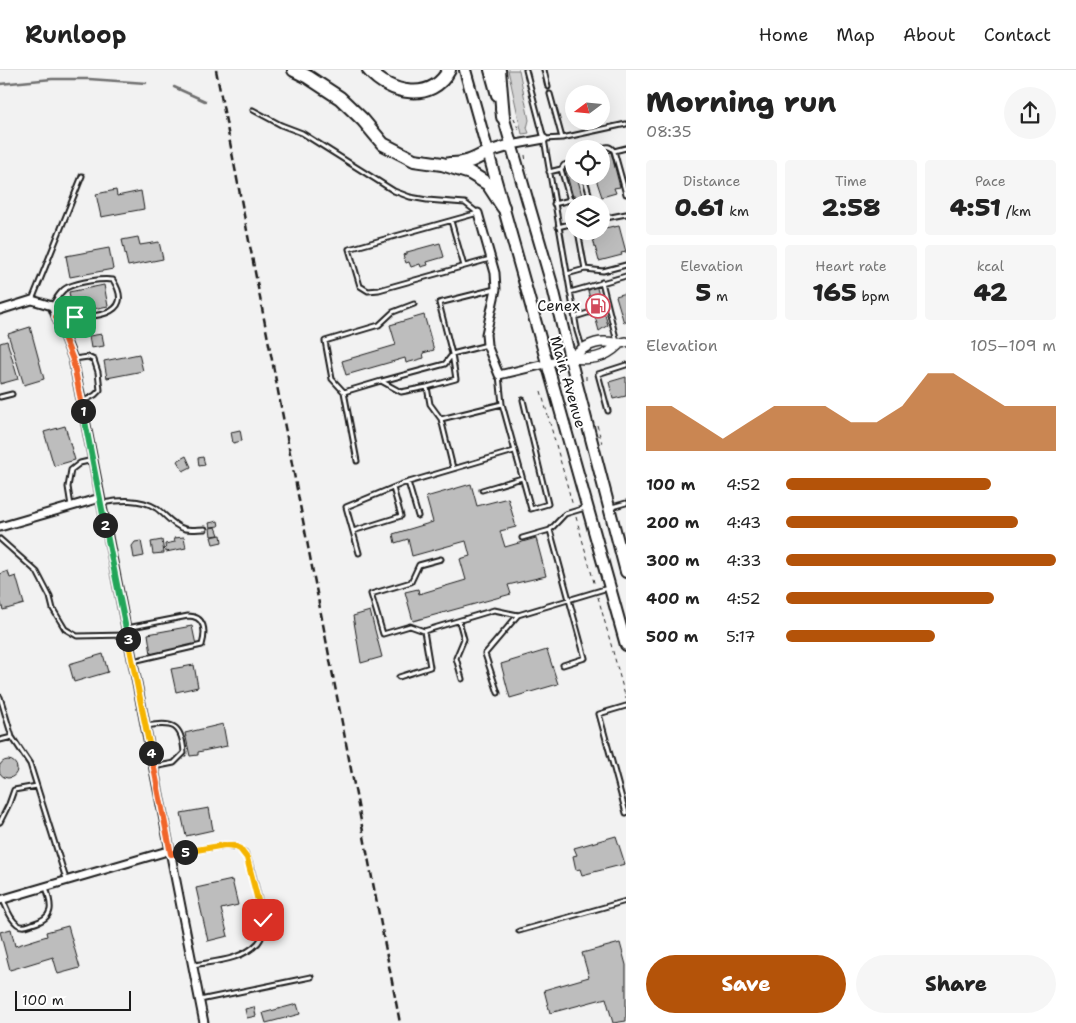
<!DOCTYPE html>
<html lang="en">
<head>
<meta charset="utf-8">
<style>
  :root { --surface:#fff; --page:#f6f6f6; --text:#222; --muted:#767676; --line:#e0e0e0; --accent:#b45309 }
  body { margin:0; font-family:"Shantell Sans",sans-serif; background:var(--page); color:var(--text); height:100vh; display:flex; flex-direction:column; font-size:19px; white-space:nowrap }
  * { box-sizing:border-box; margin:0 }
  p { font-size:16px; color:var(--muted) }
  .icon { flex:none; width:28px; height:28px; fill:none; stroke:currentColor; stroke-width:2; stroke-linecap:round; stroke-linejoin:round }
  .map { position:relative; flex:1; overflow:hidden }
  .sheet { display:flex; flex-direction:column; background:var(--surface); width:450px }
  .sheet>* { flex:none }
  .needle { width:32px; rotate:254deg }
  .tools { position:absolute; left:565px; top:15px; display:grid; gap:10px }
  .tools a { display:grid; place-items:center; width:45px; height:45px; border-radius:50%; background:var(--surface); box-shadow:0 5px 20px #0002; font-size:25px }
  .scale { position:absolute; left:15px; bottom:12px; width:116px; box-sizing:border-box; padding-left:5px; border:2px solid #1c1c1c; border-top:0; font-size:14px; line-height:18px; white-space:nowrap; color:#1c1c1c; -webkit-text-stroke:4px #fff; paint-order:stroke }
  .pin { position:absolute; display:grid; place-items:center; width:42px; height:42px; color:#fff; margin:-21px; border-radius:10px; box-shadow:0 2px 8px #0006 }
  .km { position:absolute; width:25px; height:25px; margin:-12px; border-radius:50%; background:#222; color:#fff; font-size:14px; line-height:25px; text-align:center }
  .round { display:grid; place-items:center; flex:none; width:52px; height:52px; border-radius:26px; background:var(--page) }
  .overview { display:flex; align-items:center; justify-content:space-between; height:85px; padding:0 20px }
  h1 { font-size:28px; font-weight:800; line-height:38px }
  .figures { display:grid; grid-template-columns:repeat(3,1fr); gap:8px; height:85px; padding:5px 20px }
  .figures div { display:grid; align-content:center; border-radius:5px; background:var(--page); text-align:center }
  .figures b { font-size:25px; font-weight:800 }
  .figures small { font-size:14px; font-weight:400 }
  .figures p { font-size:14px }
  .chart { height:140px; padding:10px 20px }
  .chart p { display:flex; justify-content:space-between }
  .chart svg { width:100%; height:90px; margin-top:5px; fill:var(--accent); opacity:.7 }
  .primary-button { display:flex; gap:10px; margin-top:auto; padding:10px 20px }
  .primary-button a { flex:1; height:58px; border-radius:30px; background:var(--accent); color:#fff; font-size:20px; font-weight:800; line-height:58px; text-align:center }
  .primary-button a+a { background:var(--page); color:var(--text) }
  ul { padding:0 20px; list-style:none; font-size:16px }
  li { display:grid; grid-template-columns:80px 60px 1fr; align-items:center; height:38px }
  li i { height:12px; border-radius:6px; background:var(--accent) }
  header { display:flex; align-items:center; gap:30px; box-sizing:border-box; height:70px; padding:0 25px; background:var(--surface); border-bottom:1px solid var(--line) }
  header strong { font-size:24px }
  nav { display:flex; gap:28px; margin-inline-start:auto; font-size:18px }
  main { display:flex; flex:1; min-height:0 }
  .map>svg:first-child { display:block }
  .green { fill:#d2d2d2; stroke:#777 }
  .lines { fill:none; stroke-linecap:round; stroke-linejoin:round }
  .stream { stroke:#707070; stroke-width:2.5 }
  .building { fill:#bdbdbd; stroke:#1c1c1c }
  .service-casing { stroke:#1c1c1c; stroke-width:7 }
  .minor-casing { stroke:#1c1c1c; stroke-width:11 }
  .tertiary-casing { stroke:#1c1c1c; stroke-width:12 }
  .primary-casing { stroke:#1c1c1c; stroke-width:14 }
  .motorway-casing { stroke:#1c1c1c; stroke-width:16 }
  .path { stroke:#1c1c1c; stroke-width:1; stroke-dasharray:4 4; stroke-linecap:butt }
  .service { stroke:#fff; stroke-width:3 }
  .minor { stroke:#fff; stroke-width:7 }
  .tertiary { stroke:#fff; stroke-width:9 }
  .primary { stroke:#fff; stroke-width:10 }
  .motorway { stroke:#fff; stroke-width:12 }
  .rail { stroke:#1c1c1c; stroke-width:2.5; stroke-dasharray:8 4; stroke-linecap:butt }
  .split-1-casing { stroke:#fff; stroke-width:10 }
  .split-2-casing { stroke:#fff; stroke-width:10 }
  .split-3-casing { stroke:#fff; stroke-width:10 }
  .split-4-casing { stroke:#fff; stroke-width:10 }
  .split-5-casing { stroke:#fff; stroke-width:10 }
  .split-6-casing { stroke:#fff; stroke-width:10 }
  .split-1 { stroke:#f0652b; stroke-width:6 }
  .split-2 { stroke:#22a559; stroke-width:6 }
  .split-3 { stroke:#22a559; stroke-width:6 }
  .split-4 { stroke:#f5b400; stroke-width:6 }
  .split-5 { stroke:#f0652b; stroke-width:6 }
  .split-6 { stroke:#f5b400; stroke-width:6 }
  .labels { text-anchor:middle; stroke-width:4; stroke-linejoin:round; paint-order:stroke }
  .poi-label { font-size:15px; fill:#1c1c1c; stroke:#fff; text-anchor:end }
  .street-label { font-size:15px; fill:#1c1c1c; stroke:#fff }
</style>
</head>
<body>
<header>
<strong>Runloop</strong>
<nav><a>Home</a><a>Map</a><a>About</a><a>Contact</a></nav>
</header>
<main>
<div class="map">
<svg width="626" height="953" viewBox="0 0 626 953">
  <rect width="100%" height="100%" fill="#f2f2f2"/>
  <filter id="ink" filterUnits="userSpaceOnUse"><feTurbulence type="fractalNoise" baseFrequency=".02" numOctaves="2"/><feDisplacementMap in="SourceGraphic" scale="10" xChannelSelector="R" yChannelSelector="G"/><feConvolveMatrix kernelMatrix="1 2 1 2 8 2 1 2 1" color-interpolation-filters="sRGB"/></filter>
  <g filter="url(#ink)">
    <path class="green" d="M508 0H519L529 50 527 58 529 63 522 64Z"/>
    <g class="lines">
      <path class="stream" d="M0 14 52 9H89L146 13
        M174 17 205 31"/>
    </g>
    <path class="building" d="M611 82 620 117 614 118 616 123 602 127 595 106H601L602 85Z
      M574 96V106H577L584 134H575L565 98Z
      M116 120 117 126 141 121 144 139 101 147 96 124Z
      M614 156V157L619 156 626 182 621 183 622 185 599 191 591 162 601 161V159Z
      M138 167 140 175 159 172 163 189 128 196 122 170Z
      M440 173 444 187 427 192 428 195 421 197 420 194 411 197 409 192 406 193 403 185 407 184V182Z
      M109 178 113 199 70 207 66 186Z
      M104 215 108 236 73 243 69 222Z
      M596 215 608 255 599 261 588 221Z
      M626 223V252L624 253 616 226Z
      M424 245 434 280 423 283 424 288 406 293 405 288 346 305 342 291 396 275 390 255Z
      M30 257 44 309 24 315 8 264Z
      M102 264 104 276 91 278 89 266Z
      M7 271 18 309 0 314V273Z
      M139 284 143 301 107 308 104 291Z
      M626 307V326L613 329 609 312Z
      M65 356 75 390 54 396 44 362Z
      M240 360 242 371 233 373 231 362Z
      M186 386 191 397 183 401 177 391Z
      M203 387 205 395 199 396 198 388Z
      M471 414 477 436 508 428 516 457 500 461 505 477 536 468 546 506 508 515 511 524 413 551 405 522 418 519 419 524 466 510 460 489 470 486 466 471 412 486 408 469 395 473 393 464 433 452 426 427Z
      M218 451 219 456 210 457 209 453Z
      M216 457 219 465 211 466 210 458Z
      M221 465 222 472 213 474 211 467Z
      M184 467 186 478 166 482 165 474 175 472 174 468Z
      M162 470 164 483 153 484 151 472Z
      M141 471 144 486 134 488 132 476 135 472Z
      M8 501 10 508 16 506 24 534 3 540 0 530V504Z
      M370 541 382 587 361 593 353 546Z
      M192 556 196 575 151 584 148 564Z
      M547 580 558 614 510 628 501 594Z
      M103 584 108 602 74 612 69 594Z
      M194 595 198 617 176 622 171 599Z
      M223 654 227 676 198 682V685L190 686 185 663Z
      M-1 699a9 9 0 1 1 18 0a9 9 0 1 1-18 0Z
      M209 738 213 760 186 766 181 743Z
      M616 766 625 794 582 805 580 799 576 800 573 786 577 785 574 778Z
      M232 810 238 835 221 839 228 866 208 871 196 818Z
      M68 856 80 898 58 904 53 887 10 900 0 862 11 859 15 876 47 866 46 862Z
      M620 873 626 895V951L613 953 606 928 550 943 544 920 589 907 582 883Z
      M297 934 300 944 266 953 263 943Z
      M254 937 256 946 247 948 245 939Z"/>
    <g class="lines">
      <g class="service-casing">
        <path id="service" d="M526 0 544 69
          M544 0 548 17
          M550 24 562 68
          M253 40 281 55 302 63 394 121 410 127 427 130 465 133 478 143
          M598 79C605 77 609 74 614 81L626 124
          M614 81 626 78
          M561 99 574 144
          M549 102 561 99 564 95 574 92
          M584 106 592 134
          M554 134 574 129
          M478 143 349 179 360 216 368 221 379 220 490 189
          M601 149 626 144
          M451 151 464 196
          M558 157 574 153
          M585 199 603 201 626 195
          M567 204 585 199 578 161
          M602 212 617 272
          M570 222 626 206
          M32 230 82 106
          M52 236C56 229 61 220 68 217 79 212 102 208 113 210 139 251 80 247 57 247
          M575 247 594 241
          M487 275 452 284 439 233 495 219
          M582 277 577 261 544 69 562 68 626 54
          M74 289 88 287 94 290 98 302 100 320 95 325 82 332
          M499 305 502 334 531 439 548 434 523 330
          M382 311 445 294 452 285
          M344 322 381 311 401 322 427 317
          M0 327 12 324
          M608 341 598 304 626 295
          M441 349 430 334 427 317 456 309 452 284
          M357 391 344 322 332 309 325 271 379 255 393 242 414 234
          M453 398 441 349 502 334
          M408 412 418 446
          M482 420 522 408
          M102 433C120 430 140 428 156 438 166 445 173 456 185 459 191 460 199 459 205 459
          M71 436 68 417 71 400 80 393 93 390
          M612 437 626 433
          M353 461 401 446 393 418
          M522 468 550 460
          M0 469 37 502 50 527 53 539 65 559 77 566 127 565
          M359 483 346 437 402 414 514 381
          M441 489 419 495 411 512 371 524 383 564 410 556 424 561 494 540 518 545 608 518
          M459 551 464 569 456 588 462 609
          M127 558 188 546C205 546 206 561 202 575L133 591
          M563 595 585 588 550 460 565 444 585 438
          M399 607 430 597 424 561
          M498 623 485 584 518 545
          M0 627 12 667 30 694 66 809
          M626 636 599 644 626 743
          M146 656C172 652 182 653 184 683L174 693 154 697
          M0 670 12 667
          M0 752 9 734 14 720 37 716
          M172 784 225 775C234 776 242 778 247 787 251 795 262 841 263 851 264 858 263 867 258 873 242 890 216 891 194 895
          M3 830C7 838 9 848 17 854 22 858 26 856 32 854 55 848 52 836 46 817
          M519 861 626 831
          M200 930 311 907"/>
      </g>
      <g class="minor-casing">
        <path id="minor" d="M511 75 544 69
          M478 143 495 203 496 219 486 264 487 275 499 305 570 288
          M0 240 32 230 52 236 73 289 204 953
          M0 457 100 428
          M0 830 171 780"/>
      </g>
      <g class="tertiary-casing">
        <path id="tertiary" d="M570 288C580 280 592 271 606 272 615 272 616 275 626 272
          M570 288C589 290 604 289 618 275"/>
      </g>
      <g class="primary-casing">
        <path id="primary" d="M465 0 626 575
          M490 0 497 25
          M501 39 553 218 570 288 626 502
          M488 82 511 75"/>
      </g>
      <g class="motorway-casing">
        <path id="motorway" d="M294 0 308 7 340 28 363 50 383 74 414 90 442 94 470 103 488 114 503 137
          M369 0C389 24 432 33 449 0
          M499 0 503 47
          M449 94C465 95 475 89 488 82"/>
      </g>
      <path class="path" d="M514 48 519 61
        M525 85 526 92
        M586 306V312
        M541 321 573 436
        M597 355 602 373
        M576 447 595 516
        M598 527 626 629"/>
      <use href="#service" class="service"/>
      <use href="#minor" class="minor"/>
      <use href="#tertiary" class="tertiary"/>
      <use href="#primary" class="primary"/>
      <use href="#motorway" class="motorway"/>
      <path class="rail" d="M216 0 400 953"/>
    </g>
  </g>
  <g class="lines" filter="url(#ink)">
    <g class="split-1-casing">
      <path id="split-1" d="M75 247H56L73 290 83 341"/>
    </g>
    <g class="split-2-casing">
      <path id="split-2" d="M83 341 105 455"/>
    </g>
    <g class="split-3-casing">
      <path id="split-3" d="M105 455 128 569"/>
    </g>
    <g class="split-4-casing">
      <path id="split-4" d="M128 569 151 683"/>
    </g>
    <g class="split-5-casing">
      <path id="split-5" d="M151 683 171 784 185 782"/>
    </g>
    <g class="split-6-casing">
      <path id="split-6" d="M185 782 225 775 234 776 240 779 247 788 263 850"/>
    </g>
    <use href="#split-1" class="split-1"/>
    <use href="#split-2" class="split-2"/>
    <use href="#split-3" class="split-3"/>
    <use href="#split-4" class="split-4"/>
    <use href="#split-5" class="split-5"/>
    <use href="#split-6" class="split-6"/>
  </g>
  <defs>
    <g id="fuel-ring" transform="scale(1.25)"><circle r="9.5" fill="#fff" stroke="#d1495b" stroke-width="1.5"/><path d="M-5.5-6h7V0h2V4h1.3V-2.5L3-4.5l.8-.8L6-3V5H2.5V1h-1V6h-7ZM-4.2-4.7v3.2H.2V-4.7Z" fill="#d1495b"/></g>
  </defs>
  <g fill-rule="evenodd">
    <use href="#fuel-ring" x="598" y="236"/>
  </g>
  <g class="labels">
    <g class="poi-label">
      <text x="580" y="241">Cenex</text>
    </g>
    <g class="street-label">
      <text transform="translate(568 312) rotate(74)" y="5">Main Avenue</text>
    </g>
  </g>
</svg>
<div class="tools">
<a><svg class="needle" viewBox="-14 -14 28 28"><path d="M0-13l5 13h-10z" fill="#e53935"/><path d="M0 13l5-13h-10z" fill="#767676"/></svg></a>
<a><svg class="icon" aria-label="locate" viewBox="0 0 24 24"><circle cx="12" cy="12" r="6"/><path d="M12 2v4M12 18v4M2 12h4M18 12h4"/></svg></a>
<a><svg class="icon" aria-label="layers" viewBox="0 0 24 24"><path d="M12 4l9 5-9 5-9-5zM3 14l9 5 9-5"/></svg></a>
</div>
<div class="scale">100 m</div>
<div class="pin" style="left:75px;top:247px;background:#1e9e55"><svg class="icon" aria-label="arrive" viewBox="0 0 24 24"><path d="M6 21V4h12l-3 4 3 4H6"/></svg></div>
<div class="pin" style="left:263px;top:850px;background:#d93025"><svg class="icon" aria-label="check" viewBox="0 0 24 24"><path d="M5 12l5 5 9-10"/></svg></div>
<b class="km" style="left:83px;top:341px">1</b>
<b class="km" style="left:105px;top:455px">2</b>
<b class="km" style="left:128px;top:569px">3</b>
<b class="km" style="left:151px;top:683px">4</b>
<b class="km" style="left:185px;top:782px">5</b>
</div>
<section class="sheet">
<div class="overview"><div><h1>Morning run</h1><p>08:35</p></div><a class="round"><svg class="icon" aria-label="share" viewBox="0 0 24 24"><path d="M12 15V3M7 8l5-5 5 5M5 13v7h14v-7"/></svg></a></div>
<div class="figures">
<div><p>Distance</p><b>0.61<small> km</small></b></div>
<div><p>Time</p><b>2:58</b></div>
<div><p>Pace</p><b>4:51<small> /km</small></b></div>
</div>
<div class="figures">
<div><p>Elevation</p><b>5<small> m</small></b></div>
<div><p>Heart rate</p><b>165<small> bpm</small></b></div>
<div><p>kcal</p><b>42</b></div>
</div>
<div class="chart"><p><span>Elevation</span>105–109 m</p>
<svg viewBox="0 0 160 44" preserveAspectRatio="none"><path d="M0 44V22L10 22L20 30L30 38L40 30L50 22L60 22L70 22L80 30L90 30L100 22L110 6L120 6L130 14L140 22L150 22L160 22V44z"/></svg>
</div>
<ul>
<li><b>100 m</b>4:52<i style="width:76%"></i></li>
<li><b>200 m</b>4:43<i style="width:86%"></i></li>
<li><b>300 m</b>4:33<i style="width:100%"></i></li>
<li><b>400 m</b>4:52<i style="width:77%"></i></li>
<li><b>500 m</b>5:17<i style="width:55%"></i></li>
</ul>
<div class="primary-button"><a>Save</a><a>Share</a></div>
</section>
</main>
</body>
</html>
